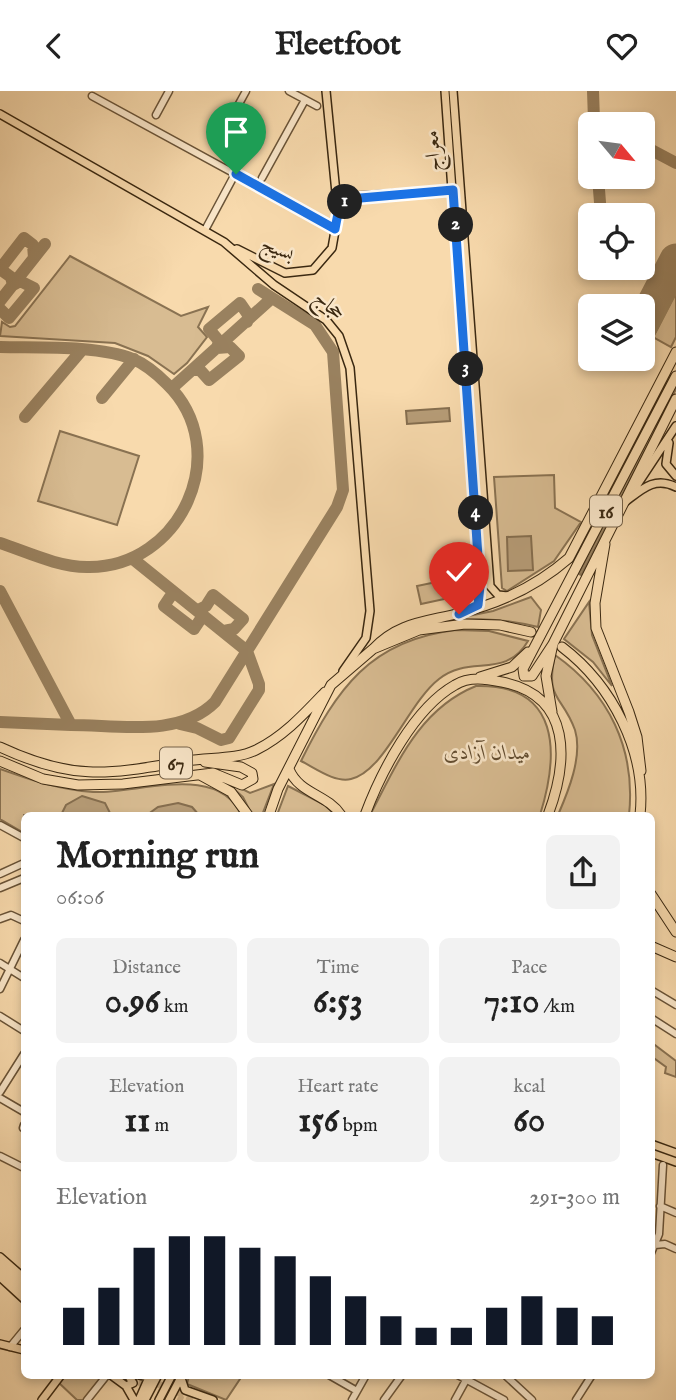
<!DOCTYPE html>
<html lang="en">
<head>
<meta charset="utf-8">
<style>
  :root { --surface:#fff; --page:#f2f2f2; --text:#222; --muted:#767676; --accent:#111827 }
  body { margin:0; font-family:"IM FELL English",Amiri,serif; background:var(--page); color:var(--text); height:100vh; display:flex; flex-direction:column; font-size:26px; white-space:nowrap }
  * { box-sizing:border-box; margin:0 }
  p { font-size:23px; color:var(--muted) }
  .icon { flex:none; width:38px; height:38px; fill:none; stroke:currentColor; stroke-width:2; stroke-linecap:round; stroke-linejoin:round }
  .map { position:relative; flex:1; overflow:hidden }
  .sheet { position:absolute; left:21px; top:721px; width:634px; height:567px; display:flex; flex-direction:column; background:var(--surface); border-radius:10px; box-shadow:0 4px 10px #0003 }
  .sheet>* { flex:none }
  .needle { width:46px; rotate:119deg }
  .tools { position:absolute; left:578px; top:21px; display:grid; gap:14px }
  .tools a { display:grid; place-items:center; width:77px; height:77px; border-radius:10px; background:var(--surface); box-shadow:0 4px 10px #0003; font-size:35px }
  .pin { position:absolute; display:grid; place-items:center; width:60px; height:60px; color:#fff; margin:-72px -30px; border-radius:50% 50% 50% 0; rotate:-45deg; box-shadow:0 0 7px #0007 }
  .pin .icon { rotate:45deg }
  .km { position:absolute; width:35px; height:35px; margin:-18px; border-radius:50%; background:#222; color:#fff; font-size:19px; line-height:35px; text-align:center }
  .round { display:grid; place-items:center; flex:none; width:74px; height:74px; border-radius:10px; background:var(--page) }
  .overview { display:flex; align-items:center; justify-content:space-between; height:119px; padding:0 35px }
  h1 { font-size:38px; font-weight:700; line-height:52px }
  .metrics { display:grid; grid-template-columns:repeat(3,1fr); gap:10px; height:119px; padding:7px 35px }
  .metrics div { display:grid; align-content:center; border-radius:10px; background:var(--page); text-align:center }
  .metrics b { font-size:35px; font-weight:700 }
  .metrics small { font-size:19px; font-weight:400 }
  .metrics p { font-size:19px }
  .chart { height:196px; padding:14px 35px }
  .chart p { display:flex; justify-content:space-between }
  .chart svg { width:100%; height:126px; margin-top:7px; stroke:var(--accent); stroke-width:6 }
  header { display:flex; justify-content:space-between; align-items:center; height:91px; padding:0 35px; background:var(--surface); font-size:32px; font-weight:700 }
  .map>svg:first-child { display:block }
  .green { fill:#d8bc92; stroke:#897252; stroke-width:2 }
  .water { fill:#b79d78; stroke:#856e4f; stroke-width:2 }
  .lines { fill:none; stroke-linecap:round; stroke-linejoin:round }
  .taxiway { stroke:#99815f; stroke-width:12 }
  .runway { stroke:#99815f; stroke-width:33 }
  .major-tunnel { stroke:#d2b68e; stroke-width:7; stroke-dasharray:7 3.5; stroke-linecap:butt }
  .minor-casing { stroke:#6a5438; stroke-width:9 }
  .major-casing { stroke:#3a2811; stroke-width:10 }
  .highway-casing { stroke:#3a2811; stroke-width:11 }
  .minor { stroke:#fae7ca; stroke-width:6 }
  .major { stroke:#f8daad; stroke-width:7 }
  .highway { stroke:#f8daad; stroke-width:9 }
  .route-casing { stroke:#fff; stroke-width:14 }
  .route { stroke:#1a73e8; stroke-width:9 }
  .labels { text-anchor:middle; stroke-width:5; stroke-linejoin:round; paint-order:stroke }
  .shield { fill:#fae7ca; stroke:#746148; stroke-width:2 }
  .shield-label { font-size:19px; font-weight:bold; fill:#3a2811 }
  .street-label { font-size:21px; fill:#3a2811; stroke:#fae7ca }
  .park-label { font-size:21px; font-style:italic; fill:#624d31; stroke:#fae7ca }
</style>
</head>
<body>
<header><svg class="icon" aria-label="back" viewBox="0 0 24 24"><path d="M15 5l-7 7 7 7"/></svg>Fleetfoot<svg class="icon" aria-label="heart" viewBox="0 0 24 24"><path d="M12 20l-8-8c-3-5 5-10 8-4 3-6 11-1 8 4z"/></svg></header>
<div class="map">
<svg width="676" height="1309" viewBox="0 0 676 1309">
  <rect width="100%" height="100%" fill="#f8daad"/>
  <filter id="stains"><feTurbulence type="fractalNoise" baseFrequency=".00286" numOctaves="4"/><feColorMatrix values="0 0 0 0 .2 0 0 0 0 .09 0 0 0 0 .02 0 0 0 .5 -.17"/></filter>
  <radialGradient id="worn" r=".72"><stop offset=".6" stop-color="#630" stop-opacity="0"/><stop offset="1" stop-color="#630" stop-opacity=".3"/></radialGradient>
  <path class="green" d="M70 165 181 225 208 216 198 236 207 246 187 272 174 283 148 265 115 252 0 245 2 231 10 236 15 235Z
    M676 201V246L671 256 653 246Z
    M676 293V298L581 484 579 483Z
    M60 340 139 365 117 434 38 410Z
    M554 384 555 417 581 431 554 470 507 500 502 497 494 386Z
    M446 489 449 507 421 513 417 495Z
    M531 506 541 519 538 536C498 526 464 526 424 534L493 520Z
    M589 511 592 544 612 595 593 571 564 548Z
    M456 539 489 540 528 550C505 589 470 563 439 588 408 612 385 680 351 688 335 692 315 677 301 670 337 598 370 549 456 539Z
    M555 564C609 602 636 658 629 724H558C568 701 583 665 575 639 562 603 545 610 555 564Z
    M476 595C561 593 559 663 540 724H370C397 673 419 618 476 595Z
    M0 678C31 689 60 699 93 701 138 703 218 671 241 724H24V742L0 728Z
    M224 689 250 702 274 693 262 724H252L243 706Z
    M288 695 325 714 335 724H277Z
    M651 951 676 970V986L665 982 666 976 651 965Z
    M65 1285 98 1284 103 1286 84 1309H77L58 1291Z
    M189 1285H242L226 1309 187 1293Z"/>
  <path class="water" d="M449 317 450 330 407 333 406 320Z
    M531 445 533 479 508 480 507 446Z
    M82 705 105 712 111 724H61L66 714Z
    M178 712 192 716 199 724H147L158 716Z"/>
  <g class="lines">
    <path class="taxiway" d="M593 0 594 29 602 33
      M642 54 676 72
      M598 86 601 124
      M0 210 45 153
      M0 218 9 227 34 197 20 190 13 194 11 186 0 178 24 147 33 154 34 167
      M0 256C39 257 97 254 133 268 145 273 157 283 167 293 235 359 181 478 87 476 58 476 27 461 0 452
      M193 279H200L209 289 239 265 230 256 217 257 219 250 209 238 240 212 249 225 247 231
      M172 297 272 207
      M102 307 134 268
      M25 326 81 260
      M133 468 247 560 259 593V599L229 647 221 649 197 637 180 633
      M0 500 71 634C118 634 179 647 215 611L337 416 343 399 333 261 315 234 258 198
      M172 503 164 515 194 538 202 526 198 519 206 515 213 504 243 528 234 538 224 540
      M0 631 71 634"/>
    <path class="runway" d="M642 234 676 169"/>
    <path class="major-tunnel" d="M129 1287 183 1309
      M148 1289 196 1309"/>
    <g class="minor-casing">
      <path id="minor" d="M289 0 317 15
        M92 5 336 138
        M156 24 169 0
        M217 53 246 0
        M262 87 305 9
        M205 139 235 83
        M0 734 24 747
        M0 783 24 772
        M0 797 24 787
        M0 828 11 824 24 830
        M0 872 24 887
        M0 898 24 849
        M651 899 676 914
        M0 925 24 940
        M651 927 676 943
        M0 1001 24 963
        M0 1007 24 1021
        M23 1037 24 1034
        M0 1065 24 1077
        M660 1115 676 1122
        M655 1154 665 1153 676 1158
        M651 1162 659 1143 663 1074
        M10 1256 24 1239
        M329 1284 357 1300
        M458 1284 504 1309
        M505 1284 532 1309
        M87 1309 107 1284
        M352 1309 366 1284
        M384 1309 402 1284
        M455 1309 466 1289
        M576 1309 592 1284"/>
    </g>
    <g class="major-casing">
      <path id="major" d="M326 0 336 102 358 105 455 99
        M445 0 480 495V511L473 517
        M453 0 490 495 498 504 508 505
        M0 23 224 151 274 194 326 229 339 245 350 277 370 520 366 547 343 580
        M237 158 285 182 313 179 332 157 339 117 353 107
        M669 352 666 373 676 385
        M635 397 676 335
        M625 411C642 398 655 385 676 396
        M651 1053 676 1062
        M651 1062 676 1071
        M0 1166 24 1187
        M0 1173 24 1194
        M0 1180 24 1201
        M0 1186 24 1208
        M0 1253 24 1259
        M111 1284 126 1295 134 1309
        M139 1284 150 1286
        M181 1287 185 1299 213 1309
        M126 1295 133 1292 128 1284
        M42 1309 61 1284
        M139 1309 150 1284
        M145 1309 158 1284
        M159 1309 172 1284
        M169 1309 180 1288"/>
    </g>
    <g class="highway-casing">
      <path id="highway" d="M605 453 595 512 596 537 629 621 637 646 641 680
        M553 553 532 585H524L523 578 676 285
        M562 556C612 594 647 661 640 724
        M373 558C398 531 426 531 460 522 501 512 537 495 569 467L676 261
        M480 586 512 576 528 561
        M552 621 546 585 553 553 676 308
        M0 656C75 691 109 683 187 670 209 666 236 669 256 659 284 645 304 623 325 601
        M0 670 43 688 78 694 123 693 213 682 242 694 253 688 252 682 241 676 205 671
        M289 678C299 703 327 703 341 724
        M200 684 231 701 248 724
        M269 724 278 698 331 594 373 558 419 539 465 533 500 534 531 541
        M365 724C381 681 414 617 455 594 469 585 486 588 502 591 573 605 568 671 548 724
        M651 803 676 841
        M651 855 676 866"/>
    </g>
    <use href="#minor" class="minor"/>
    <use href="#major" class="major"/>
    <use href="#highway" class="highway"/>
  </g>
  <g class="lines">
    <g class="route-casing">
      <path id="route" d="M236 83 335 138 339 117 349 108 453 99 480 495 478 514 459 523"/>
    </g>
    <use href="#route" class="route"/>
  </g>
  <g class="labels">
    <g class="shield">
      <rect x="590" y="404.5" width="32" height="31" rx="5"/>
      <rect x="160" y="656.5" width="32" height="31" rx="5"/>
    </g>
    <g class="shield-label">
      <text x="606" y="427">16</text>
      <text x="176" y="679">67</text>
    </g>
    <g class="street-label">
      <text transform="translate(432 60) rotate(-94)" y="7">معراج</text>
      <text transform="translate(278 157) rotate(22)" y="7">بسیج</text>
      <text transform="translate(330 214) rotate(41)" y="7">حجاج</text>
    </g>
    <g class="park-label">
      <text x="487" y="668">میدان آزادی</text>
    </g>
  </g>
  <rect width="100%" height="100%" filter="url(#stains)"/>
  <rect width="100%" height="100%" fill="url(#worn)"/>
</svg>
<div class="tools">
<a><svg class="needle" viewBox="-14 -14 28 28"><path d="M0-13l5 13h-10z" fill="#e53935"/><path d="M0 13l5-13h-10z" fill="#767676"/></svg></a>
<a><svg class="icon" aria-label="locate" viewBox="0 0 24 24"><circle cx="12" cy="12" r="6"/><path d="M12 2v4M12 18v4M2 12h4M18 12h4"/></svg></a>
<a><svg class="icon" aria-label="layers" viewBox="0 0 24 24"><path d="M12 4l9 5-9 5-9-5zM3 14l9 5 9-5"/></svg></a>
</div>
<div class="pin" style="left:236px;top:83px;background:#1e9e55"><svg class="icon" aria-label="arrive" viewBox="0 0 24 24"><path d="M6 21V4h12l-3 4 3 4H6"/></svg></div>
<div class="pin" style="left:459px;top:523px;background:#d93025"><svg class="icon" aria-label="check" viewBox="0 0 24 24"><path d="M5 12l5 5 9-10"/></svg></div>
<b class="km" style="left:345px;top:111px">1</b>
<b class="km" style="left:456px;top:134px">2</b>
<b class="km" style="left:466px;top:278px">3</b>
<b class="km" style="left:476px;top:422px">4</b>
<section class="sheet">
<div class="overview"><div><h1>Morning run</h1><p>06:06</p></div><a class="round"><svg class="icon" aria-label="share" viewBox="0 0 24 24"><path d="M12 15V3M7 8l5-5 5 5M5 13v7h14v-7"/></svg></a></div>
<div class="metrics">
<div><p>Distance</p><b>0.96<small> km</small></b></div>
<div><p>Time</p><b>6:53</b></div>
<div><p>Pace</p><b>7:10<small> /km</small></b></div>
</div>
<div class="metrics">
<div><p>Elevation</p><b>11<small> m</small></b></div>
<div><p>Heart rate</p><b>156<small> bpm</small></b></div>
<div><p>kcal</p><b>60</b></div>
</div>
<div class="chart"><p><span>Elevation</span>291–300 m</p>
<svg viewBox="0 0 160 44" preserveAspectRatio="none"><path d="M5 44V31M15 44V24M25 44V10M35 44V6M45 44V6M55 44V10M65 44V13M75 44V20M85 44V27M95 44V34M105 44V38M115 44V38M125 44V31M135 44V27M145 44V31M155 44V34"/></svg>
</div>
</section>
</div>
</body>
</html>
